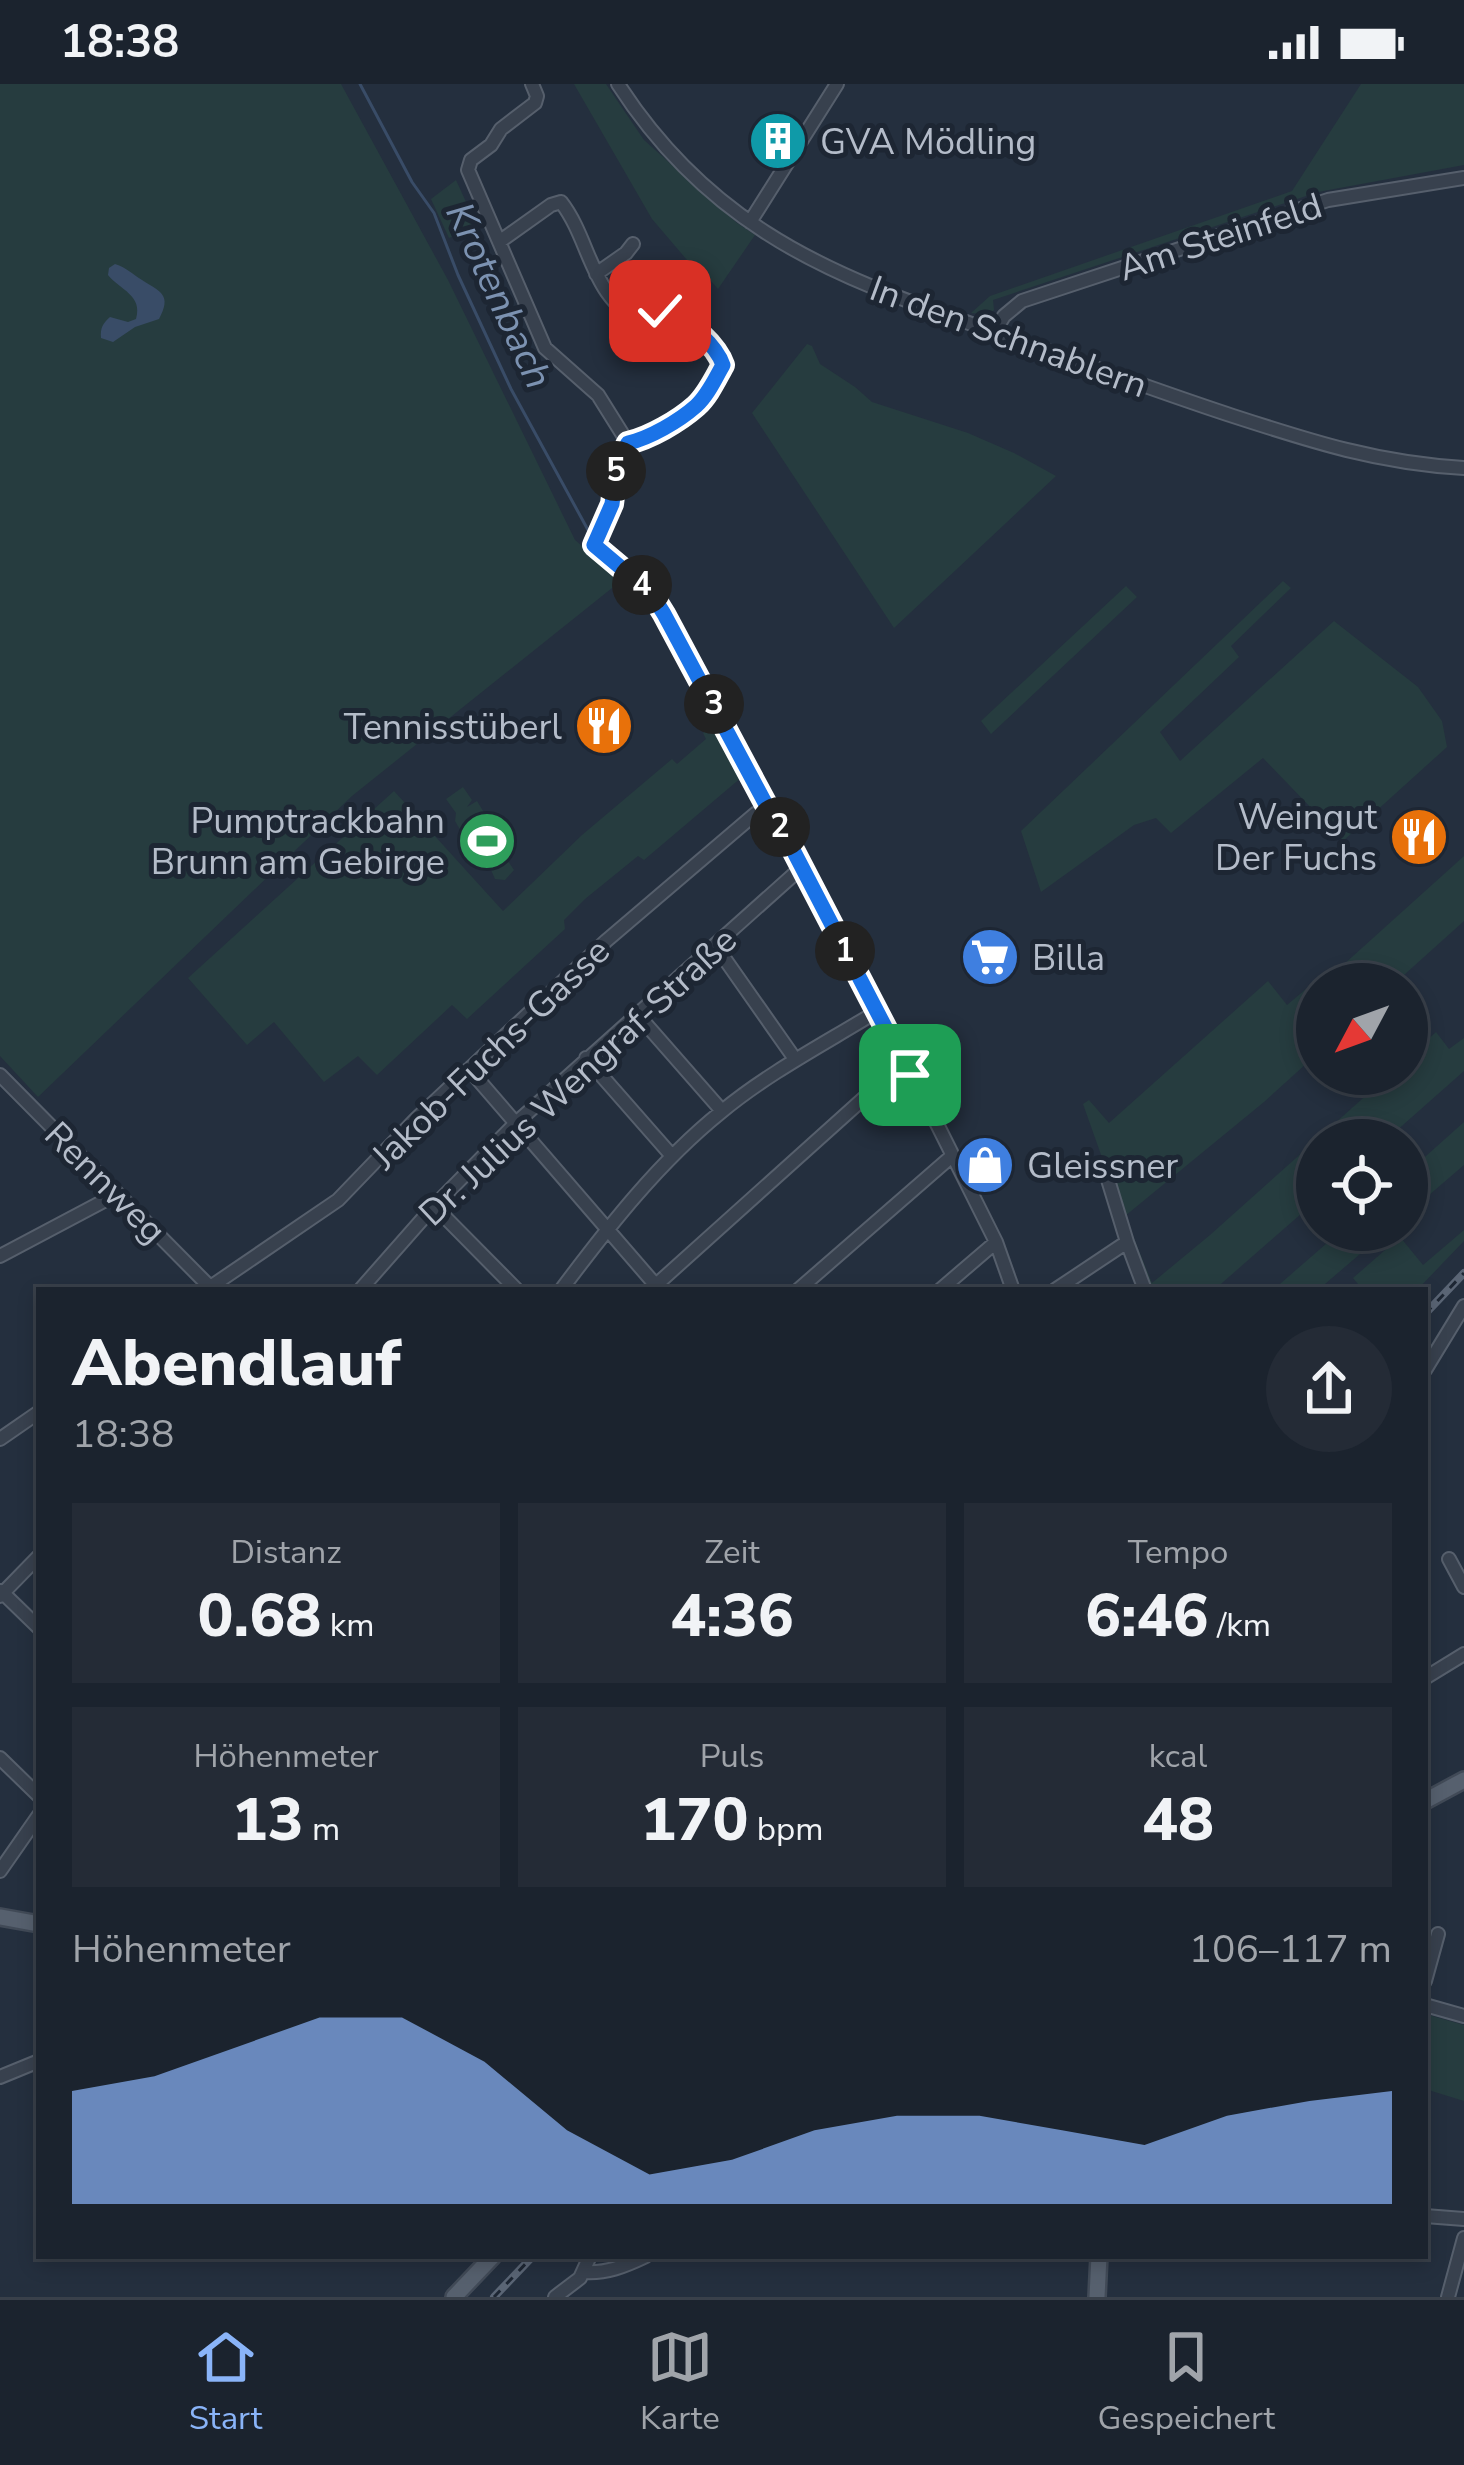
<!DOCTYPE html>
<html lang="de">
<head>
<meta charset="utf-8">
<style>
  :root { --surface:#1b232e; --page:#242b36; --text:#f1f3f6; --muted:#a0a4aa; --line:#39404a; --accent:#8ab4f8 }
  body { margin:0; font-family:"Nunito Sans",sans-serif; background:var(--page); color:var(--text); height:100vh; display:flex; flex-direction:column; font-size:45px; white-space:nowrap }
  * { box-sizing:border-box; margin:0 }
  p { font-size:39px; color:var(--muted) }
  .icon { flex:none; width:66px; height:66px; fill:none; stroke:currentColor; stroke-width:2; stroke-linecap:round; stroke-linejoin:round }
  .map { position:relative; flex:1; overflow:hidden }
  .details { position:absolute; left:36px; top:1203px; width:1392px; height:972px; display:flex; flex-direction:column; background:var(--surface); border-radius:0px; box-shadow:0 6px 18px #0003,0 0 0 3px var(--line) }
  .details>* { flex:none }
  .needle { width:78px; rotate:229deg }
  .fabs { position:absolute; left:1296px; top:879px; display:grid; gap:24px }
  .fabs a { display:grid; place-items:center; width:132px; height:132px; border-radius:50%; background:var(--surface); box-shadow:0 6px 18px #0003,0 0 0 3px var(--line); font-size:60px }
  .pin { position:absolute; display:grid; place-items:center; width:102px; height:102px; color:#fff; margin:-51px; border-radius:24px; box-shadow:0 6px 18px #0006 }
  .km { position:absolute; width:60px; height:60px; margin:-30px; border-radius:50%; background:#222; color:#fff; font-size:33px; line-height:60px; text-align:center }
  .round { display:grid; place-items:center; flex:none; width:126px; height:126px; border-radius:63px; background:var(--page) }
  .head { display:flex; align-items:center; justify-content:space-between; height:204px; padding:0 36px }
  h1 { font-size:66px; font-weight:800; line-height:90px }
  .figures { display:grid; grid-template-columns:repeat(3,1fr); gap:18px; height:204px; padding:12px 36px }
  .figures div { display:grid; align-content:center; border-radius:0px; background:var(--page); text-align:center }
  .figures b { font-size:60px; font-weight:800 }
  .figures small { font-size:33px; font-weight:400 }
  .figures p { font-size:33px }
  .chart { height:336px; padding:24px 36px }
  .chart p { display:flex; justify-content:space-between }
  .chart svg { width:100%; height:216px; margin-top:12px; fill:var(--accent); opacity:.7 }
  .status { display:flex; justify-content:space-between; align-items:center; height:84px; padding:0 60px; background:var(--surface); direction:ltr }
  .status svg { height:33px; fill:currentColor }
  .menu { display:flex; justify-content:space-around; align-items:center; height:168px; border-top:3px solid var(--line); background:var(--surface); font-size:33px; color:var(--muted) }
  .menu a { display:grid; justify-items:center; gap:6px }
  .menu .active { color:var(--accent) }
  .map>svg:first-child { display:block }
  .green { fill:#263c3f }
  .water { fill:#394c67 }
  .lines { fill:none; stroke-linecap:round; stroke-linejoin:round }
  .stream { stroke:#394c67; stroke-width:3 }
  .minor-casing { stroke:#565f6c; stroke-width:16 }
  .major-casing { stroke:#414a57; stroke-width:20 }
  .minor { stroke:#38414e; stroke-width:12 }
  .major { stroke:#56606e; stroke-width:15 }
  .rail-casing { stroke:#5a6575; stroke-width:8 }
  .rail { stroke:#1d2633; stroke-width:3; stroke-dasharray:9; stroke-linecap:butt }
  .route-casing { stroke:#fff; stroke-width:24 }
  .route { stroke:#1a73e8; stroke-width:15 }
  .labels { text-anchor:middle; stroke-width:10; stroke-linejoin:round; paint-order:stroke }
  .poi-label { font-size:36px; fill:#b4bcc9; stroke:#1d2633; text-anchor:start }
  .street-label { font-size:36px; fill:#b4bcc9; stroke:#1d2633 }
  .water-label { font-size:39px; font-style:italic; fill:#7c92b1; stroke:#1d2633 }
</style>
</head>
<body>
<div class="status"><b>18:38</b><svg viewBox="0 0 49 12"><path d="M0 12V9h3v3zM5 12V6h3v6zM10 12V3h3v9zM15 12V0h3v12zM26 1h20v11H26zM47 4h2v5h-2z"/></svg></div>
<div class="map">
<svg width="1464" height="2213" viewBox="0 0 1464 2213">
  <rect width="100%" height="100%" fill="#242f3e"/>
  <path class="green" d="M0 0H341L448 196 575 456 622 496 352 712 38 1013 0 972Z
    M574 0H606L644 56 737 139 755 151 718 205 696 180 693 183 652 135Z
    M1361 0H1464V81L1318 108 993 216 994 226 989 231 971 229 990 212 1292 107Z
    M456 96 477 142 449 154 431 115Z
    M807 260 812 262 820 280 855 303 872 318 968 349 1014 369 1056 392 894 544 752 329Z
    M1283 497 1291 504 1231 562 1239 573 1160 648 1180 677 1334 537 1418 603 1442 637 1447 663 1343 757 1263 674 1171 749 1156 734 1134 741 1041 808 1021 747Z
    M1126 502 1137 513 991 650 981 637Z
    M714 640 742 693 644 776 638 772 585 815 564 836 565 845 467 935 452 921 377 991 358 972 324 998 274 938 247 961 188 894 394 707 503 827 582 751 672 675 677 680 706 655 703 649Z
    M463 703 472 716 467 723 477 717 506 764 508 777 514 786 505 796 495 795 491 786 480 780 455 737 456 729 446 715Z
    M1464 772V837L1394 900H1322Z
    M1268 897 1287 921 1306 905 1311 910 1317 904V970L1264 1018 1125 1132 1152 1199 1210 1151 1390 990H1407V975L1436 948 1449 965 1464 954V987L1386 1056H1317V1116L1214 1206H1149L1083 1020 1089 1016 1109 1039Z
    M1464 1038V1081L1407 1130V1089Z
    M1342 1146H1388L1318 1206H1273Z
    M1464 1146V1157L1417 1206H1363L1353 1194 1400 1153 1423 1181Z
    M1425 1930 1464 1941V2017L1425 2005Z"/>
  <path class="water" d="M115 180C127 184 132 190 142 196 161 208 172 211 159 235L135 243 113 258 101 254C100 244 103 239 110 233L128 238 136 235C143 211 120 206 108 191L109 184Z"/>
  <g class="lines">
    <path class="stream" d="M360 0 412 98 434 129 458 191 511 305 588 446"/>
    <g class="minor-casing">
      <path id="minor" d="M532 0 537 12 535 19 501 45 491 61 471 76 468 86 545 264 598 311 628 359
        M618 0C656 59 706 110 765 148 845 200 945 230 1034 262 1100 286 1166 310 1233 332 1313 358 1378 379 1464 384
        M750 138 837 0
        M499 158 551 121 561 118C592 158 590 216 646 240L660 227 669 226 721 273C725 311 660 351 628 359
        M596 190 626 169 633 160
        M994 248 1004 232 1022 217 1328 116 1464 94
        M628 359 619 373 612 420 594 461 651 509 665 530 769 728 779 739 937 1040 996 1158 1013 1206
        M715 861 795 975
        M637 930 722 1027
        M586 974 672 1072
        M469 985 659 1205
        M0 991 213 1206
        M1105 1086 1127 1158 1145 1206
        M434 1122 517 1206
        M0 1172 117 1110
        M656 1201 903 979
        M206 1206 338 1116 416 1035 606 857 755 730 769 728
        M360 1206 434 1122 516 1039 801 784
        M561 1206C609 1142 659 1078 721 1028 768 989 824 960 876 928
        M798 1206 952 1072
        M940 1206 996 1158
        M1055 1206 1127 1158
        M1425 1286 1464 1222
        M0 1355 39 1328
        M1449 1475 1464 1503
        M1 1507 39 1544
        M0 1512 39 1472
        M1425 1594 1464 1570
        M0 1674 39 1712
        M0 1787 39 1731
        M1425 1897 1438 1850
        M1425 1921 1464 1932
        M0 1993 39 1977
        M1425 2132 1464 2135
        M583 2188C606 2190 625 2182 646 2172
        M555 2213 580 2194 590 2172
        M1448 2213 1464 2154"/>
    </g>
    <g class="major-casing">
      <path id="major" d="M1425 1717 1464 1696
        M0 1833 39 1840
        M454 2213 493 2172
        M1097 2213 1099 2172"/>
    </g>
    <use href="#minor" class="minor"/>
    <use href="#major" class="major"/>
    <g class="rail-casing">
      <path id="rail" d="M1425 1230 1464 1189
        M494 2213 533 2172"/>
    </g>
    <use href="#rail" class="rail"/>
  </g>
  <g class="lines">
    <g class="route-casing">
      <path id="route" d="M660 227 669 226C688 238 716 260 723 281 715 295 708 311 696 322 679 337 650 354 628 359L617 380 612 420 594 461 651 509 664 530 770 728 779 739 910 991"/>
    </g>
    <use href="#route" class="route"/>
  </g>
  <defs>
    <g id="building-disc" transform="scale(3)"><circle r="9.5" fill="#0f9aa8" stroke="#1d2633"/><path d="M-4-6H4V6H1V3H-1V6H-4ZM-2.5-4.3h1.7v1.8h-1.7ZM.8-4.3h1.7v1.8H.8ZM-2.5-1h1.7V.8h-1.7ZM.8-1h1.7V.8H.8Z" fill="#fff"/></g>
    <g id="restaurant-disc" transform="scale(3)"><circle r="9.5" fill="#e8710a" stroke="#1d2633"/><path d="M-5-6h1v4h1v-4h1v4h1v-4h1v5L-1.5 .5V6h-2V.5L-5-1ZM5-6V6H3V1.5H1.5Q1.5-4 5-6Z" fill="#fff"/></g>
    <g id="stadium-disc" transform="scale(3)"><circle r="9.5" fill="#2e9e5b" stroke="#1d2633"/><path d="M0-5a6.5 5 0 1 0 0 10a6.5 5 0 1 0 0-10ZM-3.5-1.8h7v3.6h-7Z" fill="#fff"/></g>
    <g id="supermarket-disc" transform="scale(3)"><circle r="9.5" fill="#3f7fe0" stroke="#1d2633"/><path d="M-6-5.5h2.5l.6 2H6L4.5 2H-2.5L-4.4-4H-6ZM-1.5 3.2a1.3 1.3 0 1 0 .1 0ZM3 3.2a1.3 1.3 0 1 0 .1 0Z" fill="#fff"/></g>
    <g id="shop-disc" transform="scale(3)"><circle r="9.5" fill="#3f7fe0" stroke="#1d2633"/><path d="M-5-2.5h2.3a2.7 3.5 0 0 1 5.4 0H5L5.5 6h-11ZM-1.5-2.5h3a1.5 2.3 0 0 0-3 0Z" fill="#fff"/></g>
  </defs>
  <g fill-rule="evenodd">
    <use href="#building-disc" x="778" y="57"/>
    <use href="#restaurant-disc" x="604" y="642"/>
    <use href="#restaurant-disc" x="1419" y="753"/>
    <use href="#stadium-disc" x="487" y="757"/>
    <use href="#supermarket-disc" x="990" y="873"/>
    <use href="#shop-disc" x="985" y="1081"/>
  </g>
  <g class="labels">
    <g class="poi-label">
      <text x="820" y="70">GVA Mödling</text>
      <text x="562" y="655" text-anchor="end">Tennisstüberl</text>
      <text x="1377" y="745" text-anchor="end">Weingut<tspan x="1377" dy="41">Der Fuchs</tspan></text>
      <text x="445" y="749" text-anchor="end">Pumptrackbahn<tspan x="445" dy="41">Brunn am Gebirge</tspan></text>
      <text x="1032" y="886">Billa</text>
      <text x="1027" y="1094">Gleissner</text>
    </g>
    <g class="street-label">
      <text transform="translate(1220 152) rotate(-18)" y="13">Am Steinfeld</text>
      <text transform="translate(1009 252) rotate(20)" y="13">In den Schnablern</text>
      <text transform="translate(490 969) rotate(-44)" y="13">Jakob-Fuchs-Gasse</text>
      <text transform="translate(577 992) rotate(-43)" y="13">Dr. Julius Wengraf-Straße</text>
      <text transform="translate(106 1098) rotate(45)" y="13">Rennweg</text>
    </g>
    <g class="water-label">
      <text transform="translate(500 211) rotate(65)" y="14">Krotenbach</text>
    </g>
  </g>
</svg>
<div class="fabs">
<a><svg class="needle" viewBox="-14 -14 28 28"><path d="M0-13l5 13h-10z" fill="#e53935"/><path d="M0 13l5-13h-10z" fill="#a0a4aa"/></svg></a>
<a><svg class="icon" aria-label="locate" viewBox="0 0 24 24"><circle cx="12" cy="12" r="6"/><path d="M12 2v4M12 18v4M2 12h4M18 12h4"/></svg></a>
</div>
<div class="pin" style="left:910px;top:991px;background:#1e9e55"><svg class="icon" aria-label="arrive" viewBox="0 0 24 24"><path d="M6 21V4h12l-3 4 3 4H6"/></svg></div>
<div class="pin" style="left:660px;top:227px;background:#d93025"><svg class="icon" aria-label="check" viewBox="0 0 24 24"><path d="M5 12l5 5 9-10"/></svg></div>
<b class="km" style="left:845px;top:867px">1</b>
<b class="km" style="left:780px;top:743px">2</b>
<b class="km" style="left:714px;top:620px">3</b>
<b class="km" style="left:642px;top:501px">4</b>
<b class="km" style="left:616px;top:387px">5</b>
<section class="details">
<div class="head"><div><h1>Abendlauf</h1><p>18:38</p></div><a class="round"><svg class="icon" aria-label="share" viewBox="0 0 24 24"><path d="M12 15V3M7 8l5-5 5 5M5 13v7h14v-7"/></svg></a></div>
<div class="figures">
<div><p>Distanz</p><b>0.68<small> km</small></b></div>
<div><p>Zeit</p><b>4:36</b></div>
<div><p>Tempo</p><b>6:46<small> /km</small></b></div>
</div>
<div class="figures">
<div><p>Höhenmeter</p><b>13<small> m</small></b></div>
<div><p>Puls</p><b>170<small> bpm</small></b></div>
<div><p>kcal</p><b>48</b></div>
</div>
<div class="chart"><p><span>Höhenmeter</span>106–117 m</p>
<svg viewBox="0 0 160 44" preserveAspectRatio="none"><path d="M0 44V21L10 18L20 12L30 6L40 6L50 15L60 29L70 38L80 35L90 29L100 26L110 26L120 29L130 32L140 26L150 23L160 21V44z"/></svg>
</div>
</section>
</div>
<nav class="menu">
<a class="active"><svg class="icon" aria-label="home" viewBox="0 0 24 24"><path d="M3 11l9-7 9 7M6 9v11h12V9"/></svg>Start</a>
<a><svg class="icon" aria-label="map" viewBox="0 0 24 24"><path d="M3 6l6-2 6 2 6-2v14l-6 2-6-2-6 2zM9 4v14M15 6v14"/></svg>Karte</a>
<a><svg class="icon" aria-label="saved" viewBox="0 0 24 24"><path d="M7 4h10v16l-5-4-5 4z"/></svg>Gespeichert</a>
</nav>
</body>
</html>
